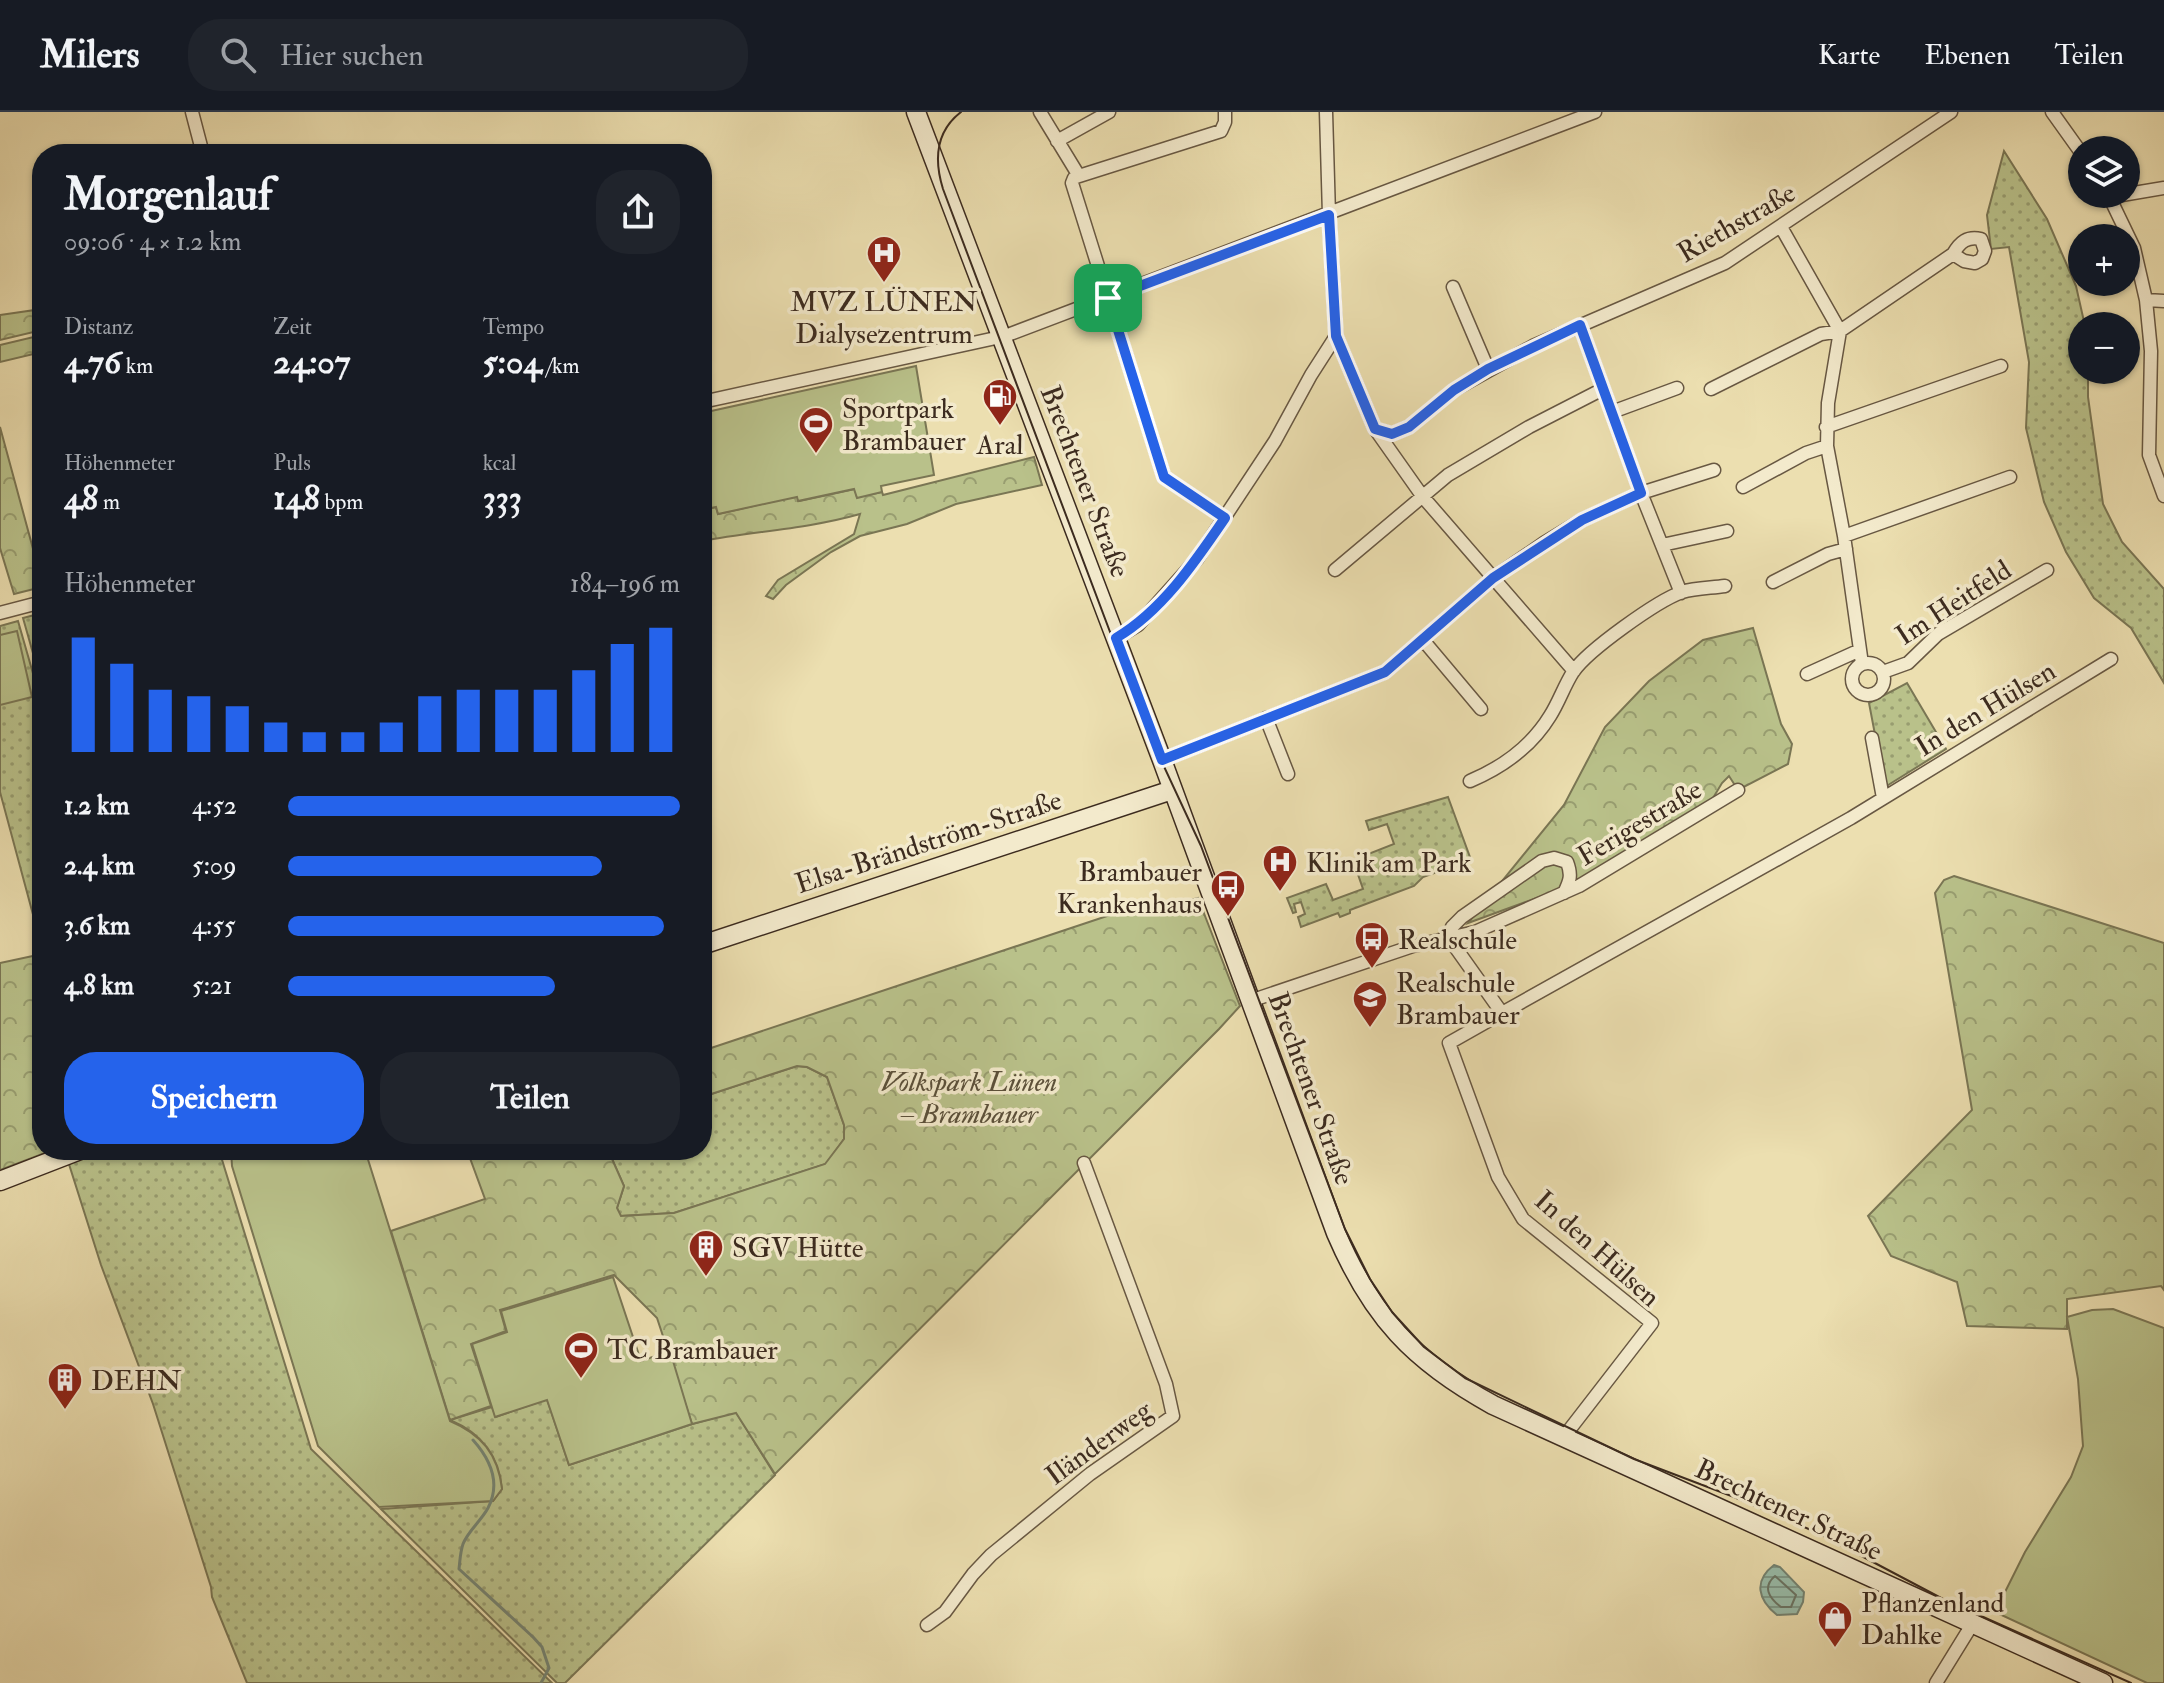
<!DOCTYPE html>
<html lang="de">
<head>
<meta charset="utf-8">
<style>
  :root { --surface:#171b24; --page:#20242c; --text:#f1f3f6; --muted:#9ea1a6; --line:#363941; --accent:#2563eb }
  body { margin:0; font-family:"IM FELL Double Pica",serif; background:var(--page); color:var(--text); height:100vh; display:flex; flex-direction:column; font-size:30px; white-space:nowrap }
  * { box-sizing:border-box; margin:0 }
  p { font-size:26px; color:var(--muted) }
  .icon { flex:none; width:44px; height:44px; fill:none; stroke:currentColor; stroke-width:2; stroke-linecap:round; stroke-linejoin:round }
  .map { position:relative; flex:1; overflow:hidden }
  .sheet { position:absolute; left:32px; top:32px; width:680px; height:1016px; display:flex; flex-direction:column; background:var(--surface); border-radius:32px; box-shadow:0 2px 6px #0004 }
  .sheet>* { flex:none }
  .buttons { position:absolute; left:2068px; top:24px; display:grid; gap:16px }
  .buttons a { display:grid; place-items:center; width:72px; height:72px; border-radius:50%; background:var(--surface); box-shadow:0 2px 6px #0004; font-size:40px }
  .pin { position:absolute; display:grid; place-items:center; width:68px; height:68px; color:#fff; margin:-34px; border-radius:16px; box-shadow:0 4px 12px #0006 }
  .round { display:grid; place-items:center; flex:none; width:84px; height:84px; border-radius:32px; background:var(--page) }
  .headline { display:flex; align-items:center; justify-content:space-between; height:136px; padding:0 32px }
  h1 { font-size:44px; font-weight:700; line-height:60px }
  .stats { display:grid; grid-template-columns:repeat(3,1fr); gap:12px; height:136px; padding:8px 32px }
  .stats div { display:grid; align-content:center }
  .stats b { font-size:34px; font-weight:700 }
  .stats small { font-size:22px; font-weight:400 }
  .stats p { font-size:22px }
  .chart { height:224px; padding:16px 32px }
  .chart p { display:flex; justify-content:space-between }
  .chart svg { width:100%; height:144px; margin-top:8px; stroke:var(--accent); stroke-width:6 }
  .action { display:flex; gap:16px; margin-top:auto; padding:16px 32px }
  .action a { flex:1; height:92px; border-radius:32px; background:var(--accent); color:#fff; font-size:32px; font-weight:700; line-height:92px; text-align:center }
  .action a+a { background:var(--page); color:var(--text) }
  ul { padding:0 32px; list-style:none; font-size:26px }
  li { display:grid; grid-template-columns:128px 96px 1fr; align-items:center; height:60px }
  li i { height:20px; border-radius:10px; background:var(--accent) }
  header { display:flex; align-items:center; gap:48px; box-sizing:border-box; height:112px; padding:0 40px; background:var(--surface); border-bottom:2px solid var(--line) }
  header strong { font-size:38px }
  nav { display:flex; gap:44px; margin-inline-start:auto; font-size:28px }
  .search { width:560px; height:72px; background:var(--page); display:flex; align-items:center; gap:20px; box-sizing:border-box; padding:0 28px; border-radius:32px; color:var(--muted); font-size:30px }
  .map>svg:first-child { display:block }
  .grass { fill:url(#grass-dots); stroke:#7a7654; stroke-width:2 }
  .forest { fill:url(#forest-crowns); stroke:#7a7654; stroke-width:2 }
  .garden { fill:#b9c18a; stroke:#7a7654; stroke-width:2 }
  .water { fill:url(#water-rules); stroke:#748372; stroke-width:2 }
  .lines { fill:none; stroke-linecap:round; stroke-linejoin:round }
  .shore { stroke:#6a7464; stroke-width:2 }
  .stream { stroke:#748372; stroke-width:3 }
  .street-casing { stroke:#685843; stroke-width:15 }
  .secondary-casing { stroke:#3c2b1f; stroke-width:21 }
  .street { stroke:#f3eacc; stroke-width:12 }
  .secondary { stroke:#f3eacc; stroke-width:18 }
  .tram { stroke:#3c2b1f; stroke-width:2 }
  .route-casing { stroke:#fff; stroke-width:16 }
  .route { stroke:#2563eb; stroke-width:10 }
  .labels { text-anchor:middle; stroke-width:7; stroke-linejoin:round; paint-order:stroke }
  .street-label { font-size:28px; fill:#3c2b1f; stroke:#f3eacc }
  .poi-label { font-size:28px; fill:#3c2b1f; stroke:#f3eacc; text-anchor:start }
  .park-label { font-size:28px; font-style:italic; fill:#5b503a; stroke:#f3eacc }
</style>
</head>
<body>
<header>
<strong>Milers</strong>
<div class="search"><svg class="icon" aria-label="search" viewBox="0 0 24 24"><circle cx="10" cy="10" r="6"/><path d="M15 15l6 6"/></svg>Hier suchen</div>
<nav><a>Karte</a><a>Ebenen</a><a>Teilen</a></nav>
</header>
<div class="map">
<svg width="2164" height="1571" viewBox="0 0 2164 1571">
  <defs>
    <pattern id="grass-dots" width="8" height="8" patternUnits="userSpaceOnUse" patternTransform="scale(2)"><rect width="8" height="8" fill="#b9c18a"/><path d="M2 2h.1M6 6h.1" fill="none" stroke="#989d70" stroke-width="1.8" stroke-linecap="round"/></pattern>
    <pattern id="forest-crowns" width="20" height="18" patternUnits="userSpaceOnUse" patternTransform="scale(2)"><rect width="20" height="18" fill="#b9c18a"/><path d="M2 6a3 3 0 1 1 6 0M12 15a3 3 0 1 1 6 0" fill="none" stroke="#989d70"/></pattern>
    <pattern id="water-rules" width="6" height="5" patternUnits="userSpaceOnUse" patternTransform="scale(2)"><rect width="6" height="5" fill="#99bdaa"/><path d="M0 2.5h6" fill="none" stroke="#7e9a8a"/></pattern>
  </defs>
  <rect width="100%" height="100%" fill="#ecdfb0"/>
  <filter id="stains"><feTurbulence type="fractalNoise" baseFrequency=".0025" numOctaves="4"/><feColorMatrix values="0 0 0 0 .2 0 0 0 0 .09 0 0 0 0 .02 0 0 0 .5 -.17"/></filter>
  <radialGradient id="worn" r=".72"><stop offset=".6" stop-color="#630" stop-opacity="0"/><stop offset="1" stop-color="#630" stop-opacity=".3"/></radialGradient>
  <path class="grass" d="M2004 39 2047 107 2076 174 2085 214H2082V258H2088V285L2103 392 2122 430 2164 477V571L2131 516 2094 486 2066 440 2044 390 2026 316 2029 250 2009 135 1991 137 1987 103Z
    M42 501V573L23 506Z
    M18 509 42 593V836L0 680V514Z
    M1907 571 1946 637 1885 675 1869 591Z
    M1448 685 1471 748 1423 765 1414 774 1350 798V801L1340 805 1338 801 1301 815 1298 805 1305 802 1301 790 1294 792 1296 800 1293 801 1287 786 1326 772 1333 788 1363 777 1353 748 1394 732 1387 712 1369 718 1366 709Z
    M797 954 807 955 827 965 844 1013V1027L826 1052 674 1101 620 1104 617 1096 624 1074 612 1047 620 1038H702V985Z
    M96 1038H219L311 1337 552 1571H247L212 1485 211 1475 153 1292 101 1153 68 1049Z
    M547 1287 569 1353 692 1312 736 1300 775 1363 565 1571H557L381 1397 493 1389 502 1377C499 1343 481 1321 450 1308L492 1295 496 1305Z"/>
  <path class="forest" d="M42 197V218L0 228V203Z
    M42 223V240L0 250V233Z
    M0 315 42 470V475L14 482 0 436Z
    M1034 345 1042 373 956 392 907 412 860 424 831 440 786 473 773 487 766 484 778 468 854 422 860 402C807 417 756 419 702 429V398L716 395 718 402 797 384 799 389 855 377 857 385 882 380 883 383Z
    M1753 516 1781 612 1792 632 1788 652 1738 678 1729 664 1722 671 1710 691 1575 772 1468 811 1564 693 1605 615 1649 569 1703 528Z
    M1954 764 2164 831V1178L2161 1174 2067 1187V1217L1967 1214 1957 1170 1891 1144 1868 1104 1972 998 1935 781 1944 768Z
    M1198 786 1240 894 1219 917 775 1362 736 1301 692 1312 657 1206 614 1163 500 1198 506 1219 471 1232 491 1294 450 1308 391 1119 485 1087 467 1038H620L612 1047 624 1074 617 1096 621 1104 674 1101 825 1052 844 1027V1013L827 965 807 955 797 954 702 985V939L1158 787 1161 796Z
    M42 842V1038H53L0 1058V851Z"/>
  <path class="garden" d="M916 254 934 363 881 374 882 380 857 386 854 377 798 389 797 385 718 402 716 395 702 398V301Z
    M17 519 32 585 0 593V523Z
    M231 1038H365L450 1309C481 1322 498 1342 502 1377L493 1389 379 1395 318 1334 232 1054Z
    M613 1165 641 1249 670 1239 692 1312 569 1353 547 1288 495 1305 472 1232 507 1220 501 1199Z
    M2113 1197 2164 1216V1571H2147L1995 1500 2025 1440 2071 1365 2083 1334 2078 1267 2067 1205 2092 1198Z"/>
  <path class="water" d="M1774 1453 1780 1455 1804 1480 1803 1490 1797 1502 1777 1503C1758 1488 1753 1469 1774 1453Z"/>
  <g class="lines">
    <path class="shore" d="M1775 1464 1796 1483 1791 1495H1781C1769 1486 1762 1475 1775 1464Z"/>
    <path class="stream" d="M473 1328C490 1347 501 1371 488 1396 481 1409 468 1419 463 1432 460 1441 460 1449 459 1457L533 1525 542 1535 549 1556 541 1571"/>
    <g class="street-casing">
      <path id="street" d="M192 0 203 42
        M1040 0 1079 64 1074 66 1072 71 1164 365 1225 406
        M2052 0 2082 42
        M1057 29 1109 0
        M1079 64 1221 19 1225 10V0
        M2108 82 2134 136 2146 188 2151 239 2149 343 2164 384
        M2110 85 2164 76
        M1781 115 1840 219 1828 291 1827 334 1844 424 1862 552
        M1453 175 1488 257
        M2146 188 2164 189
        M1580 213 1641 381 1681 481
        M1336 224 1375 317 1423 385 1574 559
        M1711 277 1821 222 1840 219 1953 142C1960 130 1967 124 1981 127L1985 139 1982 147 1975 151 1964 149 1953 142
        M702 290 1005 224 1595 0
        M1612 300 1677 276
        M1826 315 2001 254
        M1375 317 1392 322 1409 315 1454 278 1533 234 1725 151 1951 0
        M1743 375 1806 341 1827 334
        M1844 424 2010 365
        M1662 433 1727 419
        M1335 458 1448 363 1529 315 1603 277
        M1773 470 1828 442 1846 437
        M0 501 42 490
        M1116 526 1138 513 1197 447 1275 329 1311 263 1336 224 1329 103 1326 0
        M1423 528 1481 597
        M1852 567a16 16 0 1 1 32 0a16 16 0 1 1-32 0Z
        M1883 560 1908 551 1938 522 2047 458
        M1807 562 1860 538
        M1266 606 1288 662
        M1872 626 1883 686
        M1162 648 1385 560 1493 466 1544 431 1582 408 1641 381 1714 358
        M1470 669C1503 655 1531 635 1550 604 1559 590 1564 574 1573 560 1588 538 1657 489 1682 480 1695 476 1711 476 1725 474
        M1448 825 1502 901 1851 706 2111 547
        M1448 825 1452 815 1462 805 1542 749 1554 746 1567 750C1572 763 1570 769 1564 781
        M1250 889 1413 834 1475 820 1579 774 1738 678
        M1502 901 1449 931 1498 1065 1523 1107 1652 1211 1563 1326
        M927 1513 945 1500 973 1462 991 1443 1090 1362 1173 1304 1166 1272 1084 1051
        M1936 1571 1973 1511"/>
    </g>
    <g class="secondary-casing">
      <path id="secondary" d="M916 0 1162 648 1336 1121C1372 1205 1413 1249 1493 1293L2103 1571
        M702 833 1172 678
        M0 1069 80 1038"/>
    </g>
    <use href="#street" class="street"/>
    <use href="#secondary" class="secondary"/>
    <path class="tram" d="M961 0C935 20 934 48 943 77L1147 618 1201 734 1345 1117 1370 1167 1392 1200 1424 1235 1465 1266 1634 1347 1734 1385 1818 1421 1943 1487 2131 1571"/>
  </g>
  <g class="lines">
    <g class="route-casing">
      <path id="route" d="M1329 103 1336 224 1375 317 1392 322 1409 315 1454 278 1488 257 1580 213 1641 381 1582 408 1493 466 1385 560 1162 648 1116 526C1162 499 1195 450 1225 406L1164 365 1108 186Z"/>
    </g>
    <use href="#route" class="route"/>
  </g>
  <defs>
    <g id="hospital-pin" transform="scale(1.8)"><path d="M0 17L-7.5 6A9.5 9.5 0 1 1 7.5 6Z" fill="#8f2418" stroke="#f3eacc"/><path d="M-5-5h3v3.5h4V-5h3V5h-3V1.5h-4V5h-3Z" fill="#fff"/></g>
    <g id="fuel-pin" transform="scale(1.8)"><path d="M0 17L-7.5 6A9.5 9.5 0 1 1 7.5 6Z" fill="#8f2418" stroke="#f3eacc"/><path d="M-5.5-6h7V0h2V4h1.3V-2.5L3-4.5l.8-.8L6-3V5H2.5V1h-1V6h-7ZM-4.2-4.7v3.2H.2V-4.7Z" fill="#fff"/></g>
    <g id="stadium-pin" transform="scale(1.8)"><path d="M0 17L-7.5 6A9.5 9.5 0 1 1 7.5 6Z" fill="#8f2418" stroke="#f3eacc"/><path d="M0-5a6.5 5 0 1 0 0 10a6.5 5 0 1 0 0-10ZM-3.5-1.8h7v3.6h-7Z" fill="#fff"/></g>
    <g id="bus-pin" transform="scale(1.8)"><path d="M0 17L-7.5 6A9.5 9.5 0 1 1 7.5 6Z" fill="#8f2418" stroke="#f3eacc"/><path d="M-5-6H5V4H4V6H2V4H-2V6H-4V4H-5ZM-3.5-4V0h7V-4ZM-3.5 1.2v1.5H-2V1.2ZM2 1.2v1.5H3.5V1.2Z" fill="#fff"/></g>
    <g id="school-pin" transform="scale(1.8)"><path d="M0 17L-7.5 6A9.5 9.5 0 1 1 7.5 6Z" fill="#8f2418" stroke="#f3eacc"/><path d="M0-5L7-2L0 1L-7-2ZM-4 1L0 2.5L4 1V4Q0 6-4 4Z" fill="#fff"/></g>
    <g id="building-pin" transform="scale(1.8)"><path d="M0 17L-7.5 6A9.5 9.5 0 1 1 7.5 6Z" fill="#8f2418" stroke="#f3eacc"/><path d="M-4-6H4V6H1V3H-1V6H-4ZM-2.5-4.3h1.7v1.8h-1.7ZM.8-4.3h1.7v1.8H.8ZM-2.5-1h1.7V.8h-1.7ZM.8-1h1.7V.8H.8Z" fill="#fff"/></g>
    <g id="shop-pin" transform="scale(1.8)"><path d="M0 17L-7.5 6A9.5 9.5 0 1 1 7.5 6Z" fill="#8f2418" stroke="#f3eacc"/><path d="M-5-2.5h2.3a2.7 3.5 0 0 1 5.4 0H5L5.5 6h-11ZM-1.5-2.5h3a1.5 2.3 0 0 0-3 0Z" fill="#fff"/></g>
  </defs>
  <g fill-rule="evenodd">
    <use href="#hospital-pin" x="884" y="141"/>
    <use href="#fuel-pin" x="1000" y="284"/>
    <use href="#stadium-pin" x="816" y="312"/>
    <use href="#hospital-pin" x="1280" y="750"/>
    <use href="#bus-pin" x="1228" y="775"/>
    <use href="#bus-pin" x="1372" y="827"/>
    <use href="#school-pin" x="1370" y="886"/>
    <use href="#building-pin" x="706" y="1135"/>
    <use href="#stadium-pin" x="581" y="1237"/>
    <use href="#building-pin" x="65" y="1268"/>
    <use href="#shop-pin" x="1835" y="1506"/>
  </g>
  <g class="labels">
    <g class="street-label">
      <text transform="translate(1736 110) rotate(-30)" y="10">Riethstraße</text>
      <text transform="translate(1086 369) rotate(69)" y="10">Brechtener Straße</text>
      <text transform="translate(1953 490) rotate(-33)" y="10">Im Heitfeld</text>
      <text transform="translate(1985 596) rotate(-31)" y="10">In den Hülsen</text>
      <text transform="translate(1639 710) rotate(-31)" y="10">Ferigestraße</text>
      <text transform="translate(928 729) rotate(-18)" y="10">Elsa-Brändström-Straße</text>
      <text transform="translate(1312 976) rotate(70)" y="10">Brechtener Straße</text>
      <text transform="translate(1598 1136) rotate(42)" y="10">In den Hülsen</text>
      <text transform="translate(1098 1330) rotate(-36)" y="10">Iländerweg</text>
      <text transform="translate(1789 1397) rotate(25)" y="10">Brechtener Straße</text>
    </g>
    <g class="poi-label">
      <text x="884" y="199" text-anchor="middle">MVZ LÜNEN<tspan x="884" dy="32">Dialysezentrum</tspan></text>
      <text x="842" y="306">Sportpark<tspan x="842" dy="32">Brambauer</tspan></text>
      <text x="1000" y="342" text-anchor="middle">Aral</text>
      <text x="1306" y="760">Klinik am Park</text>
      <text x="1202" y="769" text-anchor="end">Brambauer<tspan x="1202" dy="32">Krankenhaus</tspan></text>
      <text x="1398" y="837">Realschule</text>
      <text x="1396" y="880">Realschule<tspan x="1396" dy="32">Brambauer</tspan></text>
      <text x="732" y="1145">SGV Hütte</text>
      <text x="607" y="1247">TC Brambauer</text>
      <text x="91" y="1278">DEHN</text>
      <text x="1861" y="1500">Pflanzenland<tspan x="1861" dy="32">Dahlke</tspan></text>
    </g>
    <g class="park-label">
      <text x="969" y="979">Volkspark Lünen<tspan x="969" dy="32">– Brambauer</tspan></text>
    </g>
  </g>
  <rect width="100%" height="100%" filter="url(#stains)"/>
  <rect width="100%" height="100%" fill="url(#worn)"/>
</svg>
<div class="buttons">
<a><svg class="icon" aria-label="layers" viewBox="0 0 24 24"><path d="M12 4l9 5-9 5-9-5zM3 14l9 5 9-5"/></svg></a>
<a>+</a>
<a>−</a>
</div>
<div class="pin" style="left:1108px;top:186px;background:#1e9e55"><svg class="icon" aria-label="arrive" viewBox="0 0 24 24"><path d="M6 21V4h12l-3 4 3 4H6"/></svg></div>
<section class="sheet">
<div class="headline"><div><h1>Morgenlauf</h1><p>09:06 · 4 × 1.2 km</p></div><a class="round"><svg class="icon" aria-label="share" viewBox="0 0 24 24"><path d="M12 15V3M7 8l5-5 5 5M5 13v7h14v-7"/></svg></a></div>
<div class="stats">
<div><p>Distanz</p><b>4.76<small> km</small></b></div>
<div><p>Zeit</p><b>24:07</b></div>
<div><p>Tempo</p><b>5:04<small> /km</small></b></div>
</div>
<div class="stats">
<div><p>Höhenmeter</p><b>48<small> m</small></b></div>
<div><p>Puls</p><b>148<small> bpm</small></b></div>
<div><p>kcal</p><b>333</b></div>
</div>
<div class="chart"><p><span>Höhenmeter</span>184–196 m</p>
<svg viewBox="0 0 160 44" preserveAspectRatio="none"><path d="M5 44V9M15 44V17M25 44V25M35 44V27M45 44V30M55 44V35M65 44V38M75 44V38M85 44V35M95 44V27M105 44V25M115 44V25M125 44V25M135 44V19M145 44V11M155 44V6"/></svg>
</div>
<ul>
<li><b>1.2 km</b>4:52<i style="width:100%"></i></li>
<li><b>2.4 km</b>5:09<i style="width:80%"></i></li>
<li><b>3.6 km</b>4:55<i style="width:96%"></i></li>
<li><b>4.8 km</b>5:21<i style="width:68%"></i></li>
</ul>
<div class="action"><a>Speichern</a><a>Teilen</a></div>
</section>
</div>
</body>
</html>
